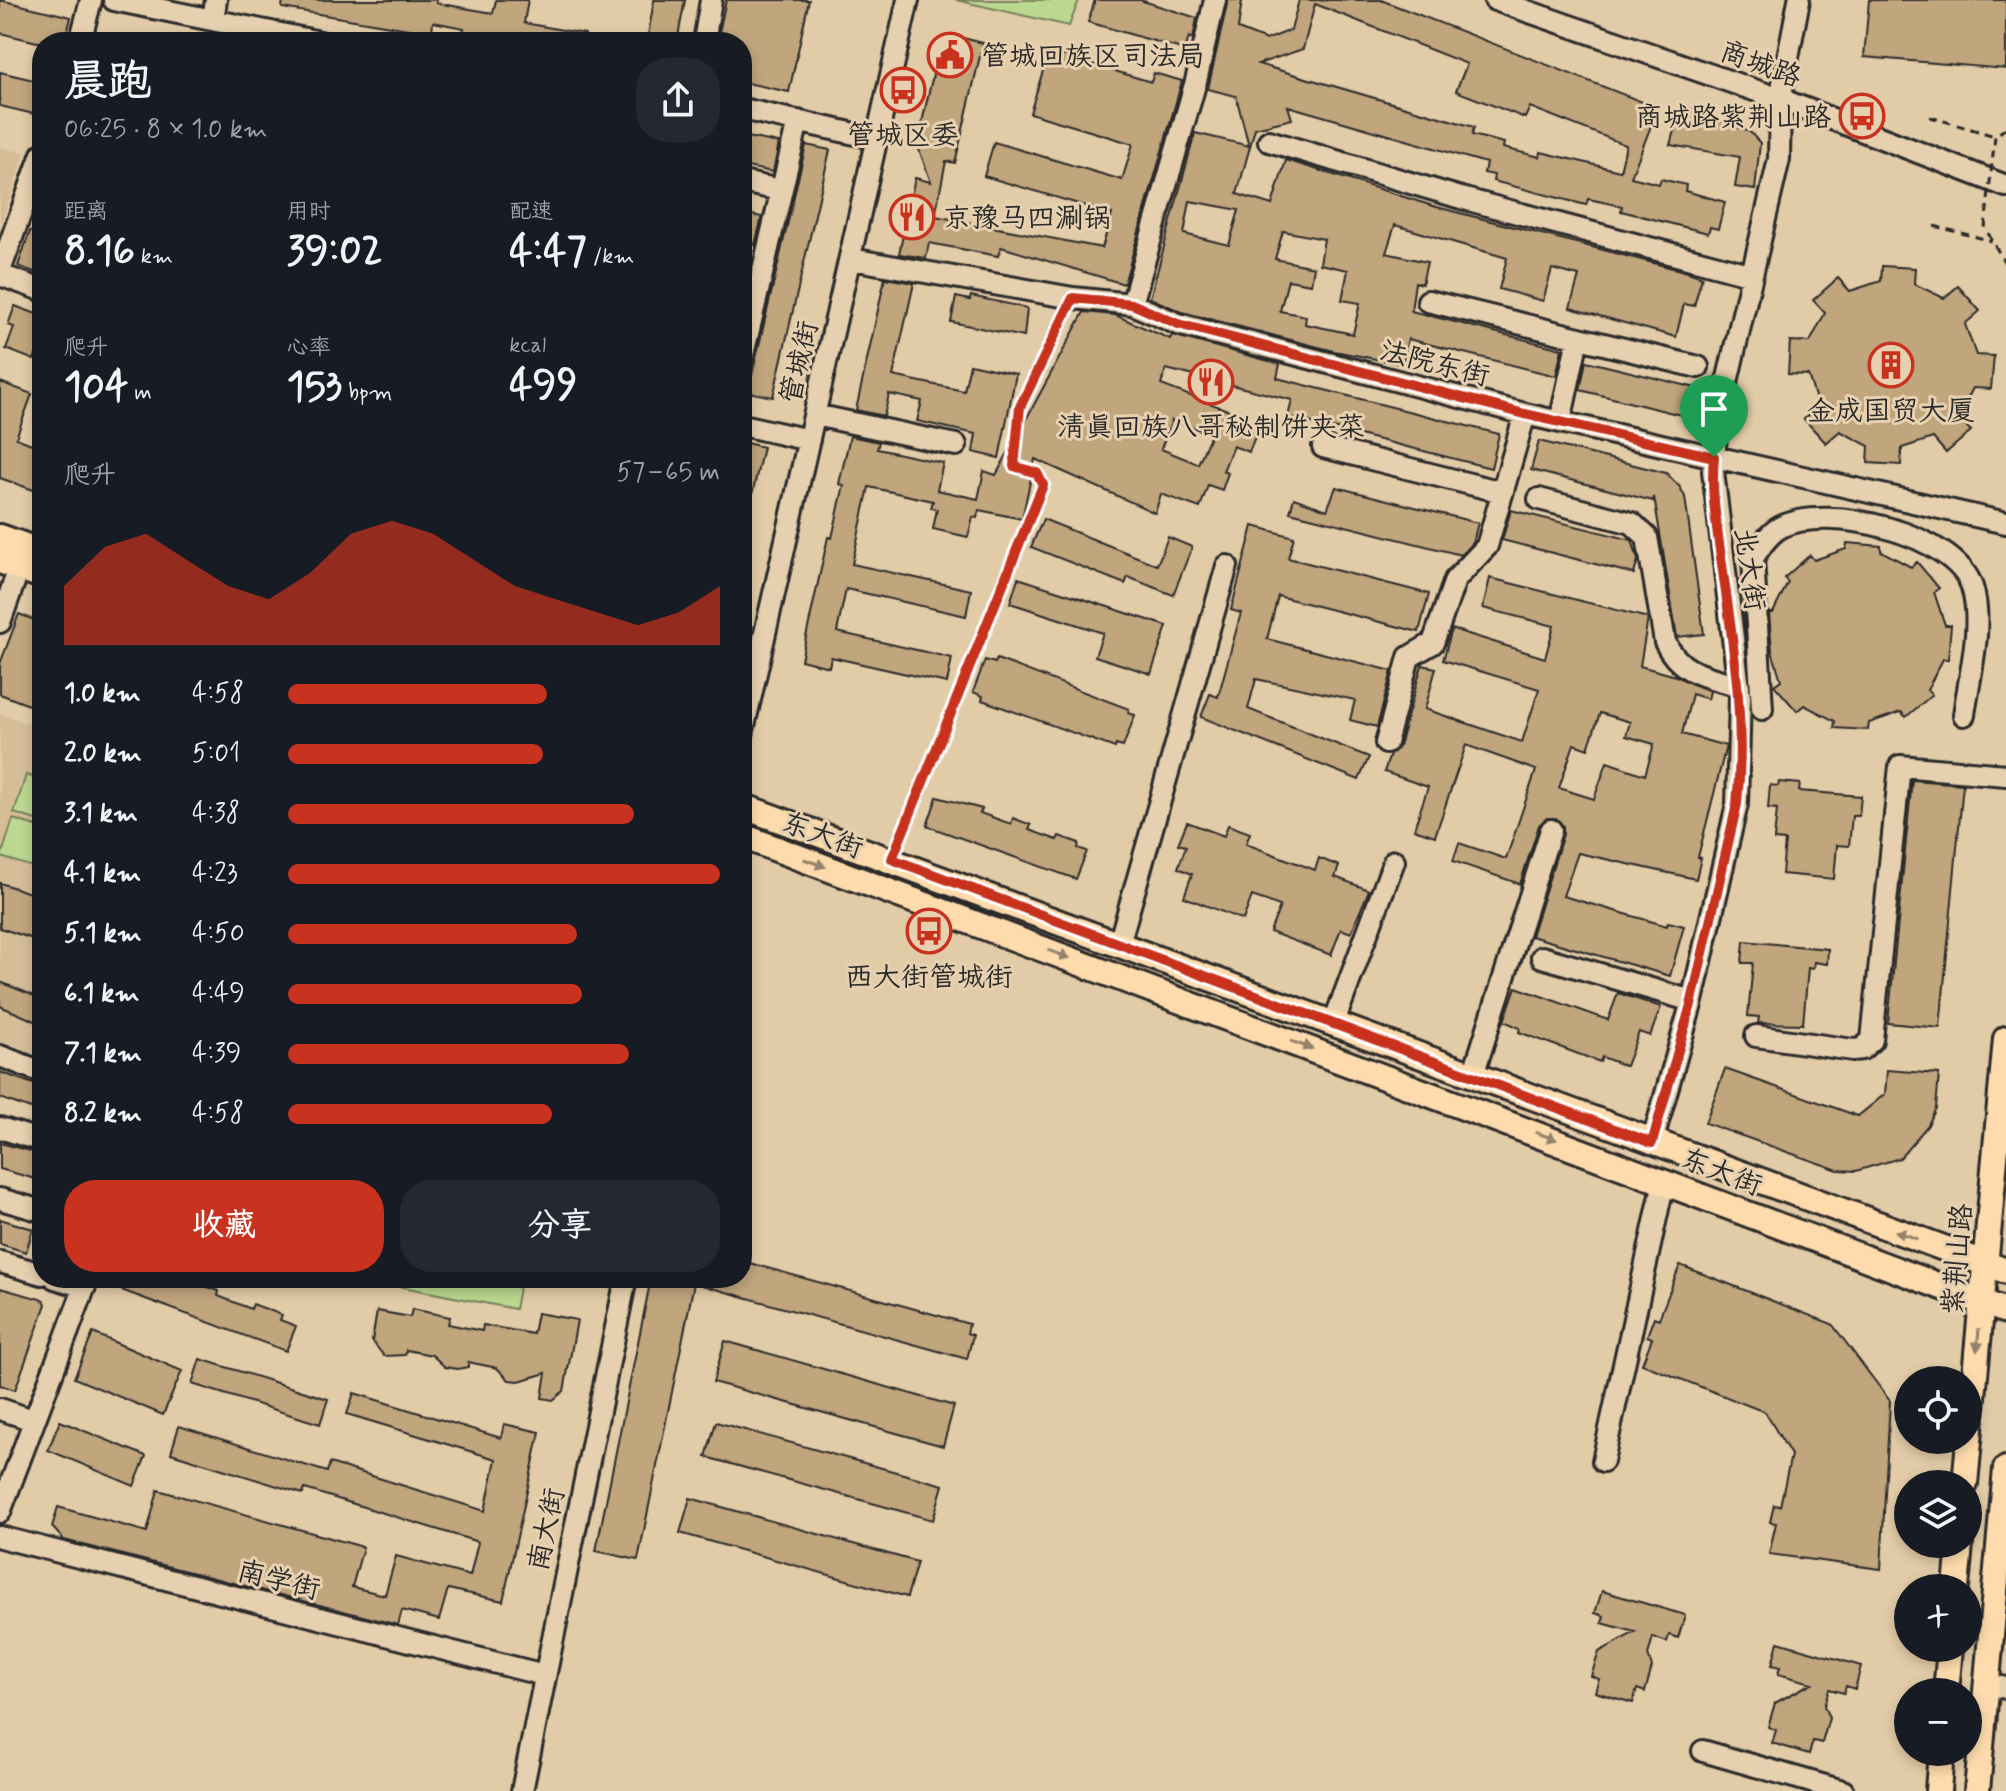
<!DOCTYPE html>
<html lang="zh">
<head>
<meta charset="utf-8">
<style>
  :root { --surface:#171b24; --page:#242831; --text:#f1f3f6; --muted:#9ea1a6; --accent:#c8321e }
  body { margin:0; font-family:Mynerve,"LXGW WenKai TC",sans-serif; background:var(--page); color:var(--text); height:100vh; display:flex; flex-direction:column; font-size:30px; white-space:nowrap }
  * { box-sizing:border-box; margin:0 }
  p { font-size:26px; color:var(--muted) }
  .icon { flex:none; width:44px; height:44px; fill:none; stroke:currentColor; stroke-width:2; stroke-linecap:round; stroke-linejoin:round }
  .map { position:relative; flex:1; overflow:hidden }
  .sheet { position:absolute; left:32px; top:32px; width:720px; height:1256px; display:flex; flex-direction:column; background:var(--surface); border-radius:32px; box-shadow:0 4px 12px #0003 }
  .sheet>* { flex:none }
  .buttons { position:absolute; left:1894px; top:1366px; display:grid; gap:16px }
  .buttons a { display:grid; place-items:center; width:88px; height:88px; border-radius:50%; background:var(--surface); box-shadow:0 4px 12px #0003; font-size:40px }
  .pin { position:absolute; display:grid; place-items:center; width:68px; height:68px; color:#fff; margin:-82px -34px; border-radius:50% 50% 50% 0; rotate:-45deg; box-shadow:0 0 8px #0007 }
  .pin .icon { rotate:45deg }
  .round { display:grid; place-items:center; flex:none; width:84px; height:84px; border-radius:32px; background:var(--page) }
  .summary { display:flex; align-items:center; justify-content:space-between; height:136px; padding:0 32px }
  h1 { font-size:44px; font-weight:700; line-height:60px }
  .stats { display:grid; grid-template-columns:repeat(3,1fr); gap:12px; height:136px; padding:8px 32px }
  .stats div { display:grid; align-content:center }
  .stats b { font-size:40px; font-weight:700 }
  .stats small { font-size:22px; font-weight:400 }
  .stats p { font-size:22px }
  .chart { height:224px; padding:16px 32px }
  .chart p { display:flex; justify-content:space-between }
  .chart svg { width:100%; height:144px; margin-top:8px; fill:var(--accent); opacity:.7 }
  .action { display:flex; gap:16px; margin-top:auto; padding:16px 32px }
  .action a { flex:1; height:92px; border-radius:32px; background:var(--accent); color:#fff; font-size:32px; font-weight:700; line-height:92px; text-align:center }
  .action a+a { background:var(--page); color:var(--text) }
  ul { padding:0 32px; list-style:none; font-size:26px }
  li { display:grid; grid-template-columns:128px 96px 1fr; align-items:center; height:60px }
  li i { height:20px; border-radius:10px; background:var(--accent) }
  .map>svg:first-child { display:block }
  .built { fill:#d5bd98 }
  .green { fill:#bcd78f; stroke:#74815d; stroke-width:2 }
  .building { fill:#c0a57d; stroke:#2b2b2b; stroke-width:2; fill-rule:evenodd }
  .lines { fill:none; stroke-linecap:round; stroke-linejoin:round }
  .minor-casing { stroke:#2b2b2b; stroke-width:26 }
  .major-casing { stroke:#2b2b2b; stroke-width:30 }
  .path { stroke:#2b2b2b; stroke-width:3; stroke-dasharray:8 6; stroke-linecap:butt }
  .minor { stroke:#e6d0af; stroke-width:20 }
  .major { stroke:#fedbac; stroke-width:24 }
  .path-bridge { stroke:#2b2b2b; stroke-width:3; stroke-dasharray:8 6; stroke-linecap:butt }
  .oneway { fill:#94836c }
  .route-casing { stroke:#fff; stroke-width:16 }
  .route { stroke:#c8321e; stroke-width:10 }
  .labels { text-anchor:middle; stroke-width:6; stroke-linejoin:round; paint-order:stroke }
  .poi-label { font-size:28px; fill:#2b2b2b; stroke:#e6d0af }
  .street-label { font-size:28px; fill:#2b2b2b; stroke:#e6d0af }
</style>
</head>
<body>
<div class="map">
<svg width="2006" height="1791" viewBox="0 0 2006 1791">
  <rect width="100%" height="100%" fill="#e2cba7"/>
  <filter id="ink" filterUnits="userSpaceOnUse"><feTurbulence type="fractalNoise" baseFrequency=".0125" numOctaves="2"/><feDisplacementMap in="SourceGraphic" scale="16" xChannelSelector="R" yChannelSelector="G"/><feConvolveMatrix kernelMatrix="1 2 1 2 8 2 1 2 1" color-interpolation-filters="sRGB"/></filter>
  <g filter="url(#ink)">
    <path class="built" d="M0 147 25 153 0 227Z
      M0 714 42 729V1061L0 1045Z"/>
    <path class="green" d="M956 0H1079L1069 26Z
      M26 775 42 780V822L14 813Z
      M13 819 42 828V870L1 857Z
      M357 1278H521L515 1309Z"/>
    <path class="building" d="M0 0 71 17 65 42H37L0 33Z
      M283 0H437L436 3 493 13 496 0H528L524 23 585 34 584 42H462L464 28 433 22 432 33 282 8Z
      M654 0H685L677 42H647Z
      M726 0H809L789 92 742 82V42H717Z
      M1095 0H1140L1197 18 1193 39 1189 37 1185 50 1088 22Z
      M1228 0H1242L1238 29 1266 40 1291 30 1299 0H1381L1658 108 1631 177 1659 184 1661 179 1686 185 1685 191 1725 202 1718 229 1710 227 1708 233 1621 211 1622 206 1588 199 1586 205 1493 181 1494 175 1484 173 1486 163 1288 106 1292 119 1255 128 1237 194 1272 205 1286 160 1433 206 1688 272 1702 277 1694 306 1684 304 1676 337 1570 308 1579 276 1552 269 1543 301 1499 289 1507 258 1395 225 1386 253 1427 262 1422 284 1415 282 1411 311 1562 349 1556 376 1408 339 1402 364 1334 351 1182 312 1150 298 1195 133 1249 146 1236 96 1208 89ZM1315 4 1467 64 1456 91 1525 118 1530 107 1626 145 1620 171 1541 152 1540 157 1503 148 1504 143 1472 135 1474 127 1258 64 1303 49ZM1190 201 1239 210 1229 245 1184 234ZM1283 231 1324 239 1320 264 1348 270 1342 300 1360 303 1353 334 1305 324 1306 316 1280 311 1288 280 1311 284 1314 267 1275 259Z
      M1869 0H2006V69L1864 57Z
      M951 35 983 43 955 163 946 161 935 216 1102 248 1112 214 984 176 994 142 1122 180 1133 144 1030 113 1049 51 1151 82 1154 73 1182 81 1124 284 1001 247 998 256 929 243 926 258 899 254 915 178 931 182 917 144 941 40Z
      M0 72 42 82V116L0 106Z
      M1681 105 1750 132 1760 143 1755 190 1735 187 1740 157 1670 145Z
      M742 136 779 143 773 172 742 166Z
      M806 145 830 150 773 397 748 392Z
      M742 213 762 217 755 245 742 242Z
      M30 231 42 235V275L18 266Z
      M1882 266 1915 268 1914 284 1944 298 1958 286 1980 311 1965 324 1976 355 1994 356 1991 389 1973 388 1958 417 1971 431 1946 453 1933 438 1902 448 1901 465 1868 463 1869 446 1840 431 1826 443 1804 419 1818 406 1808 375 1788 374 1790 341 1810 342 1825 313 1813 300 1838 278 1850 291 1881 281Z
      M885 278 914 283 893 376 964 391 970 364 1016 374 999 458 973 452 976 434 917 421 922 401 889 394 884 416 856 410Z
      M971 296 1027 308 1024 337 951 322 956 297 970 300Z
      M15 306 42 316V339L34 360 6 349 14 327 8 325Z
      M1084 312 1115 315 1170 339 1172 335 1280 364 1277 378 1499 434 1491 468 1288 417 1292 400 1166 369 1161 385 1244 416 1242 422 1258 429 1249 452 1233 446 1223 471 1228 473 1222 490 1208 485 1200 508 1161 494 1155 513 1035 459 1022 519 979 510 977 518 973 517 968 537 933 529 937 509 931 508 933 501 869 487 852 564 971 590 966 616 846 589 837 632 952 658 947 683 831 657 829 667 801 660 828 537 832 538 844 485 839 484 850 436 879 442 877 449 943 463 937 490 978 499 984 471 996 475ZM1172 420 1211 434 1198 464 1161 449Z
      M1586 361 1704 390 1697 419 1580 390Z
      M0 382 32 394 16 438 42 448V493L0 478Z
      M1539 441 1666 473 1680 487 1685 497 1704 634 1677 637 1654 497 1653 501 1531 470Z
      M742 442 763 447 748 513 742 512Z
      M1336 487 1478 523 1473 542 1461 555 1290 512 1294 498 1327 510Z
      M1511 510 1632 540 1638 560 1634 574 1502 540Z
      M1043 519 1157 565 1168 537 1192 547 1173 595 1128 577 1125 584 1031 547Z
      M1253 526 1294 537 1288 558 1429 594 1419 632 1278 596 1267 639 1392 671 1377 727 1350 720 1355 700 1256 679 1248 709 1369 757 1359 780 1201 717 1210 694 1218 697 1241 613 1231 610Z
      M1847 543 1881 546V551L1911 567 1917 562 1939 588 1934 592 1945 625H1951L1948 659H1943L1927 690 1932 695 1906 717 1901 712 1869 723 1868 730 1834 728 1835 721 1804 705 1797 711 1774 685 1781 680 1772 651 1769 613H1773L1788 582 1784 578 1810 555 1814 560 1846 549Z
      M1018 578 1167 626 1151 674 1095 656 1103 633 1010 603Z
      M1490 578 1648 618 1640 666 1676 676 1710 691 1708 699 1692 694 1682 734 1726 746 1698 857 1701 858 1696 879 1578 853 1563 896 1667 926 1668 922 1684 926 1670 976 1531 936 1563 834V826L1556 818H1547L1539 825 1520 884 1453 861 1459 843 1506 859 1536 770 1466 745 1435 836 1414 829 1428 787 1384 772 1390 755 1399 746 1422 665 1436 668 1425 709 1522 742 1539 689 1443 660 1452 629 1545 658 1554 626 1483 608ZM1600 713 1630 722 1626 736 1654 744 1645 775 1607 762 1594 799 1559 788 1574 744 1588 749Z
      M19 614 42 623V710L0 694V664Z
      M997 659 1129 709 1128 713 1135 715 1123 747 1116 745 1115 748 982 700 983 696 973 692 985 660 995 663Z
      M1912 780 1963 784 1940 1028 1888 1023Z
      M1779 782 1800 784 1799 791 1861 796 1859 816H1852L1849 846 1837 845 1834 879 1782 874 1785 841 1774 840 1777 809 1768 808 1770 785 1778 786Z
      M937 797 982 809 980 813 1011 824 1013 818 1031 825 1029 830 1057 840 1059 836 1079 843 1078 848 1087 851 1076 879 927 826Z
      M1187 822 1224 836 1228 825 1250 833 1246 844 1315 870 1319 858 1339 866 1335 877 1369 890 1351 933 1341 929 1331 955 1270 932 1280 906 1252 896 1243 920 1184 897 1192 874 1178 868 1186 846 1178 844Z
      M0 883 42 897V942L0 928Z
      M1744 941 1828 949 1827 964 1814 962 1813 969 1808 968 1803 1024 1758 1023 1759 1017 1748 1016 1753 963H1742Z
      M0 982 42 999V1024L0 1006Z
      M1516 987 1608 1020 1618 993 1661 1007 1650 1036 1639 1032 1626 1066 1602 1057 1600 1062 1519 1032 1520 1028 1504 1021Z
      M1725 1069 1858 1116 1885 1094 1887 1070 1939 1074 1936 1108 1928 1125 1900 1158 1856 1171 1838 1170 1705 1123Z
      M0 1072 42 1087V1113L0 1098Z
      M0 1143 42 1154V1181L0 1169Z
      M0 1219 33 1229 26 1252 0 1244Z
      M742 1261 969 1324 967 1333 973 1335 967 1359 694 1283 638 1560 596 1551 651 1278H742Z
      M1680 1265 1832 1324 1890 1401 1881 1569 1769 1554 1776 1523 1770 1522 1774 1505 1780 1506 1791 1455 1765 1412 1642 1364 1652 1338 1647 1336 1654 1317 1659 1319Z
      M101 1278H168L189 1286 191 1281 219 1291 218 1296 251 1309 253 1304 282 1315 280 1320 296 1326 286 1351 100 1282Z
      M0 1288 44 1300 46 1304 15 1390 0 1385Z
      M412 1309 450 1317 448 1324 482 1331 483 1325 533 1334 537 1313 577 1320 564 1391 553 1400 542 1398 546 1373 519 1381 509 1380 497 1368 468 1362V1367L458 1369 445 1367 432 1355 406 1350 405 1355 384 1356 372 1341 377 1311 410 1317Z
      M93 1333 182 1371 163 1415 74 1378Z
      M725 1341 954 1406 943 1446 713 1382Z
      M200 1359 328 1399 320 1424 192 1384Z
      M354 1393 501 1438 504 1424 540 1432 503 1601 448 1589 439 1620 402 1610 398 1625 64 1540 52 1527 58 1507 147 1532 158 1490 363 1547 352 1587 385 1595 396 1556 470 1576 478 1542 305 1489 303 1494 171 1453 179 1426 327 1472 330 1463 485 1511 496 1459 347 1414Z
      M60 1421 146 1456 134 1486 48 1450Z
      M716 1422 943 1485 933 1520 706 1457Z
      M690 1498 917 1562 907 1597 680 1533Z
      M1602 1591 1685 1615 1678 1638 1669 1635 1667 1642 1653 1637 1648 1655 1652 1667 1645 1692 1637 1689 1633 1703 1595 1692 1599 1679 1591 1676 1599 1652 1635 1632 1602 1623 1604 1616 1595 1613Z
      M1778 1642 1861 1666 1855 1689 1846 1686 1844 1693 1829 1689 1824 1706 1829 1718 1822 1743 1813 1741 1809 1754 1772 1743 1776 1730 1768 1727 1775 1703 1812 1683 1778 1674 1780 1667 1772 1665Z"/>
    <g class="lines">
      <g class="minor-casing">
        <path id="minor" d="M114 0 320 42
          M1495 0 1780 99 2006 186
          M213 20 216 0
          M80 42 91 0
          M704 42 711 0
          M742 109 878 139
          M1269 141 1461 198 1752 275
          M742 182 780 190
          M851 259 1073 298 1132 304 1178 324 1525 414 2006 523
          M0 271 42 154
          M0 275 42 290
          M1428 301 1698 367
          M1132 304 1196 81 1215 0
          M742 359 798 121
          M815 415 956 445
          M1560 422 1578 338
          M742 425 809 440
          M1323 447 1502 492
          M1539 499 1632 523 1647 537 1665 642C1681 675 1707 676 1739 686
          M0 622 19 568
          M1762 709 1753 558C1760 547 1769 533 1781 527 1828 503 1955 534 1972 587 1984 625 1969 676 1964 715
          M742 735 908 0
          M1386 743 1409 657 1433 643 1455 580 1487 546 1525 414
          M1119 944 1227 566
          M1542 957 1692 1001
          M1333 1025 1394 861
          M1756 1036 1853 1050 1862 1049 1872 1040 1900 766 2006 775
          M0 1056 42 1072
          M1473 1075 1551 830
          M0 1128 42 1141
          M1652 1143 1692 1001 1737 804 1740 697 1713 471 1717 425 1779 159 1780 99 1799 0
          M0 1199 42 1211
          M0 1262 42 1274
          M55 1278 85 1287
          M0 1409 33 1420
          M1603 1461 1664 1181
          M0 1512 88 1278
          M0 1537 544 1675
          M1987 1684 2006 1688
          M1703 1751 1843 1791
          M522 1791 626 1278"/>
      </g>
      <g class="major-casing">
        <path id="major" d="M0 537 42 552
          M0 561 42 576
          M742 806 2006 1271
          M742 836 2006 1311
          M1965 1484 2006 1039
          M1956 1588 1960 1544
          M1946 1692 1950 1648
          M1938 1791 1941 1752
          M1977 1791 2006 1469"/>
      </g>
      <path class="path" d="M1930 117 1995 136
        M1934 226 1992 241
        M899 841 1043 485 1037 473 1014 466 1020 407 1064 317"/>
      <use href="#minor" class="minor"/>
      <use href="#major" class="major"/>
      <path class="path-bridge" d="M2006 128 1995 136 1985 228 2006 265"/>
    </g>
    <defs><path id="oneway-solid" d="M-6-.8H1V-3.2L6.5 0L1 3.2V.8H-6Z" transform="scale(2)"/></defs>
    <g class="oneway">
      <use href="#oneway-solid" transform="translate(815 863) rotate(20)"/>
      <use href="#oneway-solid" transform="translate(1059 954) rotate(20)"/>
      <use href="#oneway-solid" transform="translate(1302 1045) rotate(20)"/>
      <use href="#oneway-solid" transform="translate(1546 1136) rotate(20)"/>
      <use href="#oneway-solid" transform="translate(1906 1235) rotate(-160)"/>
      <use href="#oneway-solid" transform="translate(1978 1340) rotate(95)"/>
    </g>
  </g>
  <g class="lines" filter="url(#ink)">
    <g class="route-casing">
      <path id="route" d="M1073 298 1132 304 1178 324 1525 414 1714 457C1710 497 1719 539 1724 579 1735 655 1745 727 1737 804L1692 1001 1652 1143 892 859 1043 485 1037 473 1014 466 1020 407Z"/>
    </g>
    <use href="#route" class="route"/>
  </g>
  <defs>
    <g id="civic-ring" transform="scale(2.3)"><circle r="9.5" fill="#e6d0af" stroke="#c8321e" stroke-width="1.5"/><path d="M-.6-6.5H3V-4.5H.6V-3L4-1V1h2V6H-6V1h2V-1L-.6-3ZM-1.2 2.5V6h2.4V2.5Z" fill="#c8321e"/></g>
    <g id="bus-ring" transform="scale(2.3)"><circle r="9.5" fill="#e6d0af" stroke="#c8321e" stroke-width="1.5"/><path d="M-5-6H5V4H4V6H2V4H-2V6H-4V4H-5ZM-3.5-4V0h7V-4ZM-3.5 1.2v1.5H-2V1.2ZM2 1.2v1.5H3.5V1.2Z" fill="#c8321e"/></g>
    <g id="restaurant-ring" transform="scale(2.3)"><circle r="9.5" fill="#e6d0af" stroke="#c8321e" stroke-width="1.5"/><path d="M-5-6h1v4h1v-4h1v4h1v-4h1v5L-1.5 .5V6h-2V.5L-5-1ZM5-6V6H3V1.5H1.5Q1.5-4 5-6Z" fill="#c8321e"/></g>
    <g id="building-ring" transform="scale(2.3)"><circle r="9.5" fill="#e6d0af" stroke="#c8321e" stroke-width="1.5"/><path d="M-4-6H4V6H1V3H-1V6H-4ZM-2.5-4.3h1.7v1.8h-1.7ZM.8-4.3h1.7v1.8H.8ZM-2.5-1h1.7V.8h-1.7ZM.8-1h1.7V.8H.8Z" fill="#c8321e"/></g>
  </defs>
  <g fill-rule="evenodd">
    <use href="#civic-ring" x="950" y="55"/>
    <use href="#bus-ring" x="903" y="90"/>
    <use href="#bus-ring" x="1862" y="116"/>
    <use href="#restaurant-ring" x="912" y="217"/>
    <use href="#building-ring" x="1891" y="365"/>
    <use href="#restaurant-ring" x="1211" y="382"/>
    <use href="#bus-ring" x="929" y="931"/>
  </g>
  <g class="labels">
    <g class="poi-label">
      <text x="981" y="65" text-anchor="start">管城回族区司法局</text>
      <text x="1831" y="126" text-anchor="end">商城路紫荆山路</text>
      <text x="903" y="144">管城区委</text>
      <text x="943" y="227" text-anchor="start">京豫马四涮锅</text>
      <text x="1891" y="420">金成国贸大厦</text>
      <text x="1211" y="436">清真回族八哥秘制饼夹菜</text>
      <text x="929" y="986">西大街管城街</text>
    </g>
    <g class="street-label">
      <text transform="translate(1761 63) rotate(20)" y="10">商城路</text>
      <text transform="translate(798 362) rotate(-77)" y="10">管城街</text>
      <text transform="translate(1435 362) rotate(14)" y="10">法院东街</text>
      <text transform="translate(1751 569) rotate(82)" y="10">北大街</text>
      <text transform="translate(823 834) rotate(20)" y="10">东大街</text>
      <text transform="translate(1722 1171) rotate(21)" y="10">东大街</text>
      <text transform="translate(1956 1259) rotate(-85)" y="10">紫荆山路</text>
      <text transform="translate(545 1529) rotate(-78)" y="10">南大街</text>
      <text transform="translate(279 1579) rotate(14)" y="10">南学街</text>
    </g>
  </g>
</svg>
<div class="buttons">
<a><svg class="icon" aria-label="locate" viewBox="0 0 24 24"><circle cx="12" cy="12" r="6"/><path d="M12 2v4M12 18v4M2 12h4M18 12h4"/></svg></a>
<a><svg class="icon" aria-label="layers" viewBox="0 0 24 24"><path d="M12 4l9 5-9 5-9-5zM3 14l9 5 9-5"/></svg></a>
<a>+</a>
<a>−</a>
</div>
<div class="pin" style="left:1714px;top:457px;background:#1e9e55"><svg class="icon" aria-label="arrive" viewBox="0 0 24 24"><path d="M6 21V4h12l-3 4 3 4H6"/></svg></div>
<section class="sheet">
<div class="summary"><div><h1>晨跑</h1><p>06:25 · 8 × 1.0 km</p></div><a class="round"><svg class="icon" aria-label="share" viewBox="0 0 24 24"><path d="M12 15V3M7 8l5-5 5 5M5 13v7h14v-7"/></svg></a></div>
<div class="stats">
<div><p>距离</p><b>8.16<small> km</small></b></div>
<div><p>用时</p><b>39:02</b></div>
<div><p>配速</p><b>4:47<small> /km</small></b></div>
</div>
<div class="stats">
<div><p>爬升</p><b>104<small> m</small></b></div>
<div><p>心率</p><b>153<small> bpm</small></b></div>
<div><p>kcal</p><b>499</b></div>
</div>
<div class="chart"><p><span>爬升</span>57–65 m</p>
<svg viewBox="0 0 160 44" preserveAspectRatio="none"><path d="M0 44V26L10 14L20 10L30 18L40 26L50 30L60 22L70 10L80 6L90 10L100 18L110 26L120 30L130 34L140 38L150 34L160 26V44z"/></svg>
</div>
<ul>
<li><b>1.0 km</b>4:58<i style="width:60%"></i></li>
<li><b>2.0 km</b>5:01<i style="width:59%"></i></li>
<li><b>3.1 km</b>4:38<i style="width:80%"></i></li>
<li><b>4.1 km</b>4:23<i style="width:100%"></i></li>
<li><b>5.1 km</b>4:50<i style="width:67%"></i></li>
<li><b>6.1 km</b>4:49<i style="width:68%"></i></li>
<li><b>7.1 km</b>4:39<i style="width:79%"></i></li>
<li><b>8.2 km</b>4:58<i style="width:61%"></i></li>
</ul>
<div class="action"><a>收藏</a><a>分享</a></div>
</section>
</div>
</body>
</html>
